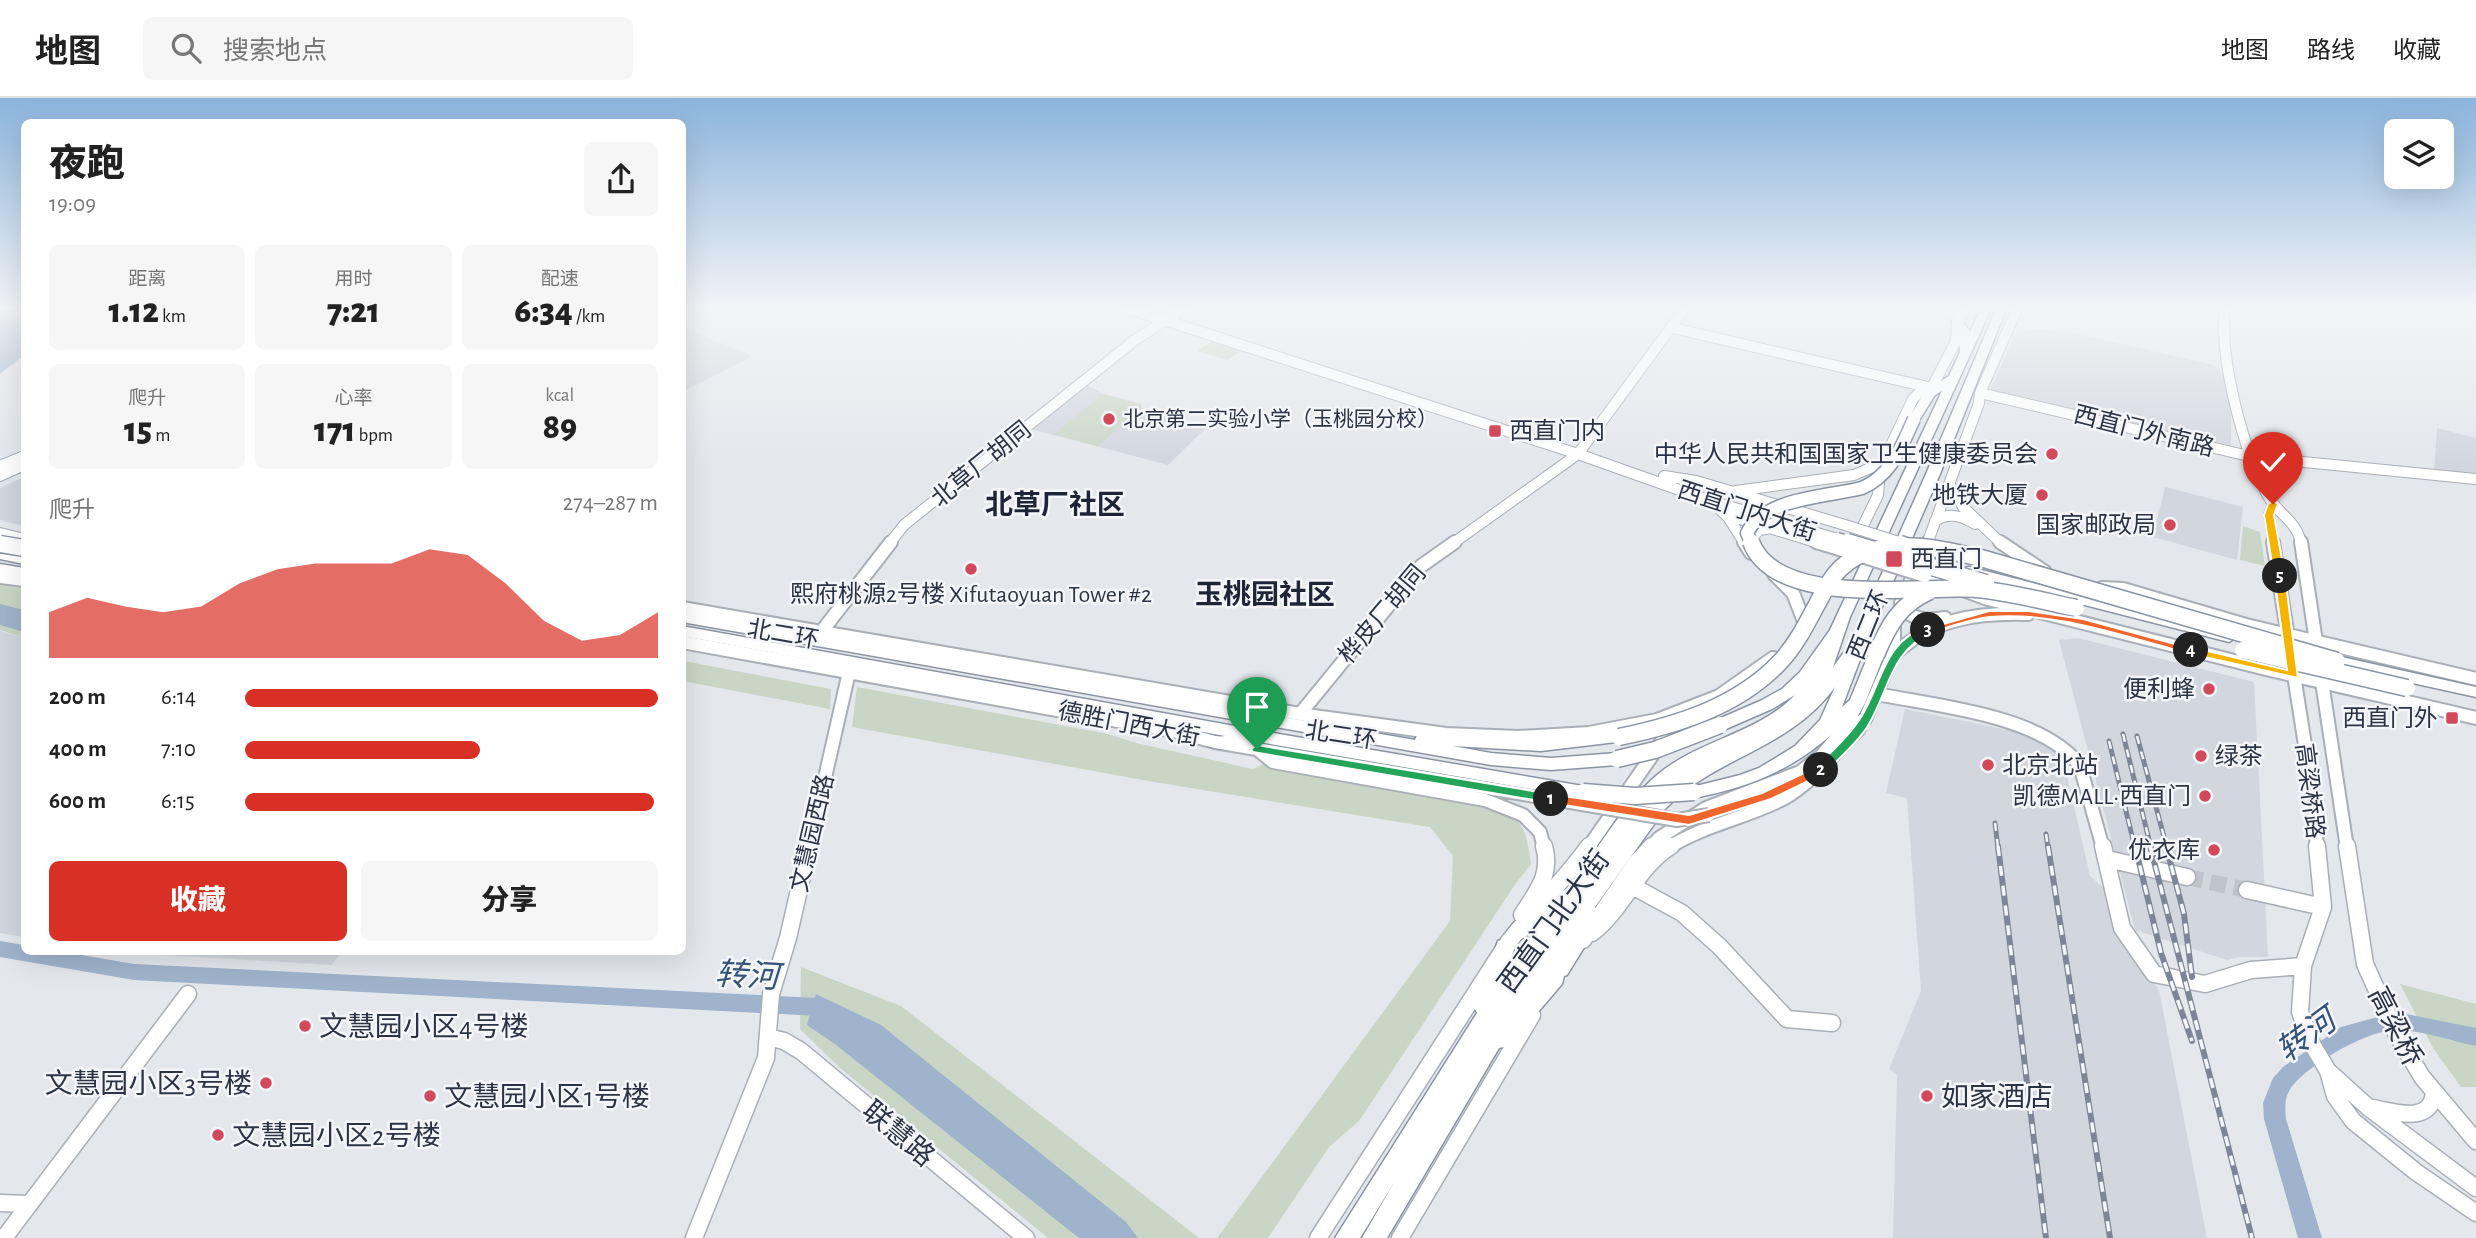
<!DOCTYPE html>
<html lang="zh">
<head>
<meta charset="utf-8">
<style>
  :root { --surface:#fff; --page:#f6f6f6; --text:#222; --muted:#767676; --line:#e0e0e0; --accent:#d93025 }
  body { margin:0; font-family:"Alegreya Sans","Noto Sans SC",sans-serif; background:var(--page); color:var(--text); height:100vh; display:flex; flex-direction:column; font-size:26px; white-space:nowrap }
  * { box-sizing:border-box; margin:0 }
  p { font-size:23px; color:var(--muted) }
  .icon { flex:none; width:38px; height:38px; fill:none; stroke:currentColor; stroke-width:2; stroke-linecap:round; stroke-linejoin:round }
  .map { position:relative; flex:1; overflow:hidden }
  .drawer { position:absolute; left:21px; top:21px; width:665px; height:836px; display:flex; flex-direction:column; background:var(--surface); border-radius:10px; box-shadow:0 7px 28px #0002 }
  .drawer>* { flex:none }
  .tools { position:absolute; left:2384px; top:21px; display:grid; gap:14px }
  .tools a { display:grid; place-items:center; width:70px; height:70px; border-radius:10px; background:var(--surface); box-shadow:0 7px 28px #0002; font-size:35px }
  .pin { position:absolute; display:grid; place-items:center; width:60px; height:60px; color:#fff; margin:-72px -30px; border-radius:50% 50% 50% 0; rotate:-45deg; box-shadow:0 0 7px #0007 }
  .pin .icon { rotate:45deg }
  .km { position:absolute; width:35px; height:35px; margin:-18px; border-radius:50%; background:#222; color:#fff; font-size:19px; line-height:35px; text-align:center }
  .round { display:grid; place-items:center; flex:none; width:74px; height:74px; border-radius:10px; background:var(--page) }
  .head { display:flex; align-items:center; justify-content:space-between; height:119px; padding:0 28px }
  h1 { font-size:38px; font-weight:800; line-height:52px }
  .figures { display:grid; grid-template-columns:repeat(3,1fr); gap:10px; height:119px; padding:7px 28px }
  .figures div { display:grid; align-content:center; border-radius:10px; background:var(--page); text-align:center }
  .figures b { font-size:35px; font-weight:800 }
  .figures small { font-size:19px; font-weight:400 }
  .figures p { font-size:19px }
  .chart { height:196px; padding:14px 28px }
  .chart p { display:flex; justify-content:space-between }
  .chart svg { width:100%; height:126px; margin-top:7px; fill:var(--accent); opacity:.7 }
  .primary-button { display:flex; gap:14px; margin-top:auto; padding:14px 28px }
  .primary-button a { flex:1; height:80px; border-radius:10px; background:var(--accent); color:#fff; font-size:28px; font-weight:800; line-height:80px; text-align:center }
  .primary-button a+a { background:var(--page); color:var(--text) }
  ul { padding:0 28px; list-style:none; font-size:23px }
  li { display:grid; grid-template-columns:112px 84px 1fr; align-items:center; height:52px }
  li i { height:18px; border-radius:9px; background:var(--accent) }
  header { display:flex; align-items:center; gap:42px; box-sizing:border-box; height:98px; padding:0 35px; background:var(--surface); border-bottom:2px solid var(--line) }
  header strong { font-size:33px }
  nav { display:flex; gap:38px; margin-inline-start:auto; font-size:24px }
  .search { width:490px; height:63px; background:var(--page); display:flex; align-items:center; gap:18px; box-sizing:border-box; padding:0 24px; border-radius:10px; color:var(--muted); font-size:26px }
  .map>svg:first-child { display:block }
  .built { fill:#d2d6de }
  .green { fill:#c9d6c5 }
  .water { fill:#9fb4cc }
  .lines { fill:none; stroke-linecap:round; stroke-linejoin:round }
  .river { fill:#9fb4cc; fill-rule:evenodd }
  .secondary-tunnel { stroke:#bfc3cb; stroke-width:16; stroke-dasharray:16 8; stroke-linecap:butt }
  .secondary-far2-casing { stroke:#a9aeb7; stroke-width:12 }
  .secondary-far1-casing { stroke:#a9aeb7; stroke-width:16 }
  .secondary-casing { stroke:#a9aeb7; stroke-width:19 }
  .primary-casing { stroke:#a3abb8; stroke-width:12 }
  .highway-casing { stroke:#8b94a3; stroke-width:3 }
  .secondary-far2 { stroke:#fff; stroke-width:10 }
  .secondary-far1 { stroke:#fff; stroke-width:12 }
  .secondary { stroke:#fff; stroke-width:16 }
  .primary { stroke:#fff; stroke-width:10 }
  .highway { fill:#fff; fill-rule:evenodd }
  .rail-far1-casing { stroke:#7d8696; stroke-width:5 }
  .rail-casing { stroke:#7d8696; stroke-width:6 }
  .rail-far1 { stroke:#f4f6f9; stroke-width:2.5; stroke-dasharray:8; stroke-linecap:butt }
  .rail { stroke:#f4f6f9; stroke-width:3.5; stroke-dasharray:10; stroke-linecap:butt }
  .secondary-bridge-far1-casing { stroke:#a9aeb7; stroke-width:12; stroke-linecap:butt }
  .secondary-bridge-casing { stroke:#a9aeb7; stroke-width:16; stroke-linecap:butt }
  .highway-bridge-far1-casing { stroke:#8b94a3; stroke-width:15; stroke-linecap:butt }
  .highway-bridge-casing { stroke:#8b94a3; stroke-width:19; stroke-linecap:butt }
  .secondary-bridge-far1 { stroke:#fff; stroke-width:10 }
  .secondary-bridge { stroke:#fff; stroke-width:12 }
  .highway-bridge-far1 { stroke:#fff; stroke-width:12 }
  .highway-bridge { stroke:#fff; stroke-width:16 }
  .split-1 { fill:#22a559; stroke:#fff; stroke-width:2 }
  .split-2 { fill:#f0652b; stroke:#fff; stroke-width:2 }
  .split-3 { fill:#22a559; stroke:#fff; stroke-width:2 }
  .split-4 { fill:#f0652b; stroke:#fff; stroke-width:2 }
  .split-5 { fill:#f5b400; stroke:#fff; stroke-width:2 }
  .split-6 { fill:#f5b400; stroke:#fff; stroke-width:2 }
  .poi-dot { fill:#d1495b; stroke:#f4f6f9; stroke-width:2.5 }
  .labels { text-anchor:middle; stroke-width:5; stroke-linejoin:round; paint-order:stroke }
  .far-poi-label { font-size:21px; fill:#2b3445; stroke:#f4f6f9; text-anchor:start }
  .poi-label { font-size:24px; fill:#2b3445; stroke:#f4f6f9; text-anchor:end }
  .street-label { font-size:24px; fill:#2b3445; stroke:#f4f6f9 }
  .quarter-label { font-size:28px; font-weight:bold; fill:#1d2536; stroke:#f4f6f9 }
  .near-street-label { font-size:28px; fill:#2b3445; stroke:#f4f6f9 }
  .near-poi-label { font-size:28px; fill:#2b3445; stroke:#f4f6f9; text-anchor:start }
  .near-water-label { font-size:32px; font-style:italic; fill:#34527a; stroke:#f4f6f9 }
</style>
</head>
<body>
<header>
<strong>地图</strong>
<div class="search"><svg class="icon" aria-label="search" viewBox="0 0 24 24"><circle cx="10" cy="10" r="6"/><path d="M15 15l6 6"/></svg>搜索地点</div>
<nav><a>地图</a><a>路线</a><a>收藏</a></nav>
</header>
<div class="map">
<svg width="2476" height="1140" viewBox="0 0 2476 1140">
  <rect width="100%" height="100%" fill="#e4e7ec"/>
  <path class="built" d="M683 230 753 258 683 294Z
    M2043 231 2074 235 2214 267 2225 280 2231 301V348L1990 292 2017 233Z
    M1088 287 1103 296 1141 306 1142 313 1207 329 1168 367 1031 331Z
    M2437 330 2476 340V378L2434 374Z
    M24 379V428L0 422V390Z
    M2165 389 2243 409 2237 462 2153 439Z
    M0 533 24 540V839L0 835Z
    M2078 540 2254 584 2268 859H2239L2227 862 2135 832 2059 542Z
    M1905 611 2038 638 2063 660 2090 778 2106 792 2116 838 2159 892 2207 1140H1893L1897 977 1889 971 1921 893 1907 700 1886 695Z
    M115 854H341L332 867Z"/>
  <path class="green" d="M1218 239 1247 249 1227 262 1197 253Z
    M1103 296 1141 306 1142 313 1129 326H1124L1097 348 1054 336Z
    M2243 428 2260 434 2265 468 2240 462Z
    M0 487 24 491V540L0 532Z
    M683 563 831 591 830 611 683 583Z
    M857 589 1108 636 1136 645 1253 671 1268 664 1487 705C1524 722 1525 726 1531 766L1514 788 1359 1023 1329 1049 1268 1140H1217L1450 823 1453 758 1430 729 1154 684 852 629Z
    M801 869 901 908 1199 1140H1048L840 970 800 931Z
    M2400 886 2476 906V989H2461L2433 950Z"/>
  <path class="water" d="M0 209H24V257L0 276Z
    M0 506 24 512V534L0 527Z
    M816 896 881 927 1126 1124 1138 1140H1079L836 947 807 927Z"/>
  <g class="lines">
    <path class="river" d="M0 843 24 847V854H64L134 866 818 900 839 908 842 914 839 920 832 923 818 918 134 882 0 859Z
      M2396 914 2476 930V948C2452 943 2421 932 2397 932 2369 931 2307 967 2291 990 2284 1000 2285 1009 2286 1021L2322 1140H2298L2264 1021 2263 1005 2273 980 2283 969 2341 929Z"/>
    <path class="secondary-tunnel" d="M2187 779 2247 792"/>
    <g class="secondary-far2-casing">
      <path id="secondary-far2" d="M1124 209 1578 356 1705 401 1837 441
        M2225 209C2219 260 2243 352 2268 398 2278 416 2298 424 2301 446
        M682 210 685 209
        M1673 230 1932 290
        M1980 295 2253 359 2476 381
        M1928 297 1956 243 1957 223 1966 209
        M1664 378 1696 383 1845 427
        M1949 386 1963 409 2002 446
        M1736 393 1854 377 1882 365
        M1713 405 1728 419 1745 446
        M2273 406 2269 417 2274 446
        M1727 417 1822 446
        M1935 423C1949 414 1962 418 1975 426
        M0 435 24 441
        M1748 444 1759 432 1772 430
        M889 446 904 427 1135 242 1186 209
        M1452 446 1578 356 1686 209
        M1854 446 1878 397 1880 370 1913 301 1920 294 1932 290
        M1927 446 1979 305 1980 295 2018 209"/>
    </g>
    <g class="secondary-far1-casing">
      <path id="secondary-far1" d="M1744 444 1751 455
        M1816 444 1833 449
        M2000 444 2045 474
        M2273 444 2311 685 2317 750
        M2301 444 2347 750
        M1850 453 1854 444
        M1774 476 1793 495 1803 521
        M1925 478 1988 501 2266 571 2476 620
        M0 479 24 482
        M2102 490 2123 491 2246 527 2476 581
        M1904 498 1928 444
        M1901 505C1909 523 1928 523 1945 520
        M682 510 1306 617 1446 636 1518 639 1589 635 1657 622 1719 598 1773 560
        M822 533 891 444
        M682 544 1173 633 1215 644 1582 706
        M1893 558C1930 521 1978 514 2028 516
        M1877 596C1936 608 2043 617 2080 668L2103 750
        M1300 616 1421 468 1455 444
        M1257 651 1273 664 1485 702 1523 717 1540 734 1544 750
        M809 750 849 574
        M1588 750 1676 623
        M1650 750 1659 740 1706 710 1800 674 1822 657 1840 635 1865 621 1894 554V522
        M1668 750C1704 727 1746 720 1783 701 1814 684 1834 654 1859 631"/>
    </g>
    <g class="secondary-casing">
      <path id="secondary" d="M2103 748 2122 830 2154 876 2205 886 2251 872 2303 868
        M2317 748 2323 809 2303 868 2300 914 2312 946 2328 973 2335 998 2353 1023 2416 1074 2476 1115
        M2347 748 2365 866 2396 935 2422 979 2476 1043
        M2107 761 2187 779
        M1634 789 1682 815 1719 848 1787 921 1832 925
        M2247 792 2323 809
        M1522 817C1537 793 1552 777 1544 748
        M1592 835C1623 811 1637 769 1671 748
        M1583 842 1636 765 1652 748
        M768 939 784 943 801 953 1026 1140
        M2328 973 2369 1010 2476 1090
        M2372 1010C2395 1014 2431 1027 2434 994
        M0 1105 30 1106
        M4 1140 188 896
        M694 1140 766 960 771 896 788 840 809 748
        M1318 1140 1507 846C1533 812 1564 783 1589 748
        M1400 1140 1532 917"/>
    </g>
    <g class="primary-casing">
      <path id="primary" d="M0 368 24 358
        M0 378 24 367"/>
    </g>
    <g class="highway-casing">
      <path id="highway" d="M1982 209H1992L1850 519 1833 569 1851 545 1926 376 1997 209H2007L1940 376 1866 546 1842 609 1850 602 1870 553H1882L1884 557 1865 605 1845 641 1839 643 1831 637C1790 673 1747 690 1694 700L1688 698 1685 694 1688 690 1740 677 1759 670 1795 648 1820 622 1835 589C1788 653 1717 657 1665 711L1595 809 1597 814 1588 843 1567 877 1564 878 1562 886 1509 948 1499 950 1387 1140H1362L1395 1083 1360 1140H1335L1477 915 1474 909 1498 843 1505 841 1512 843 1515 849 1507 871 1541 825C1530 833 1524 846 1509 841L1506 836C1518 814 1547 804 1566 791 1574 786 1580 773 1585 766 1608 736 1628 702 1656 678 1697 642 1758 636 1795 597L1772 611 1726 631 1720 633 1712 627 1714 623 1760 603 1782 591 1800 574 1830 532 1942 293 1935 297 1918 324 1914 325 1908 321 1926 292 1949 278 1960 254 1958 232 1951 223 1961 221 1970 234Z
        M0 453 24 458V466L0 461Z
        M0 466 24 470V478L0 474Z
        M1969 469 2229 534 2237 539 2229 544 1964 476 1962 473 1964 470Z
        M682 514 1415 642 1417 637 1423 635 1541 641 1619 633 1627 639 1625 643 1541 653 1453 648 1491 655 1551 660 1617 655 1623 657 1625 661 1623 665 1617 667 1551 672 1491 667 682 524Z
        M682 528 1279 636 1583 688 1589 690 1592 694 1589 698 1583 700 1259 644C1249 652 1222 652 1209 648L1207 644 1209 640 1225 638 682 538Z
        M2337 558 2476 589V599L2331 567 2329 563 2331 559Z"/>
    </g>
    <use href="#secondary-far2" class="secondary-far2"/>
    <use href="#secondary-far1" class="secondary-far1"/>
    <use href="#secondary" class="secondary"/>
    <use href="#primary" class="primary"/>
    <use href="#highway" class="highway"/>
    <g class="rail-far1-casing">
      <path id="rail-far1" d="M2123 636 2151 750
        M2137 638 2167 750
        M2109 643 2135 750
        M1995 725 1998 750
        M2046 736 2048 750"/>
    </g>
    <g class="rail-casing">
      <path id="rail" d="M1998 748 2046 1140
        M2048 748 2110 1140
        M2135 748 2161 855 2192 943
        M2150 748 2252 1140
        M2166 748 2184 816 2192 879"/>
    </g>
    <use href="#rail-far1" class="rail-far1"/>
    <use href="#rail" class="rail"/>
    <g class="secondary-bridge-far1-casing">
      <path id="secondary-bridge-far1" d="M1845 427 1905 446"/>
    </g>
    <g class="secondary-bridge-casing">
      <path id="secondary-bridge" d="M1900 444 1906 446
        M1833 449 1925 478
        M1582 706 1677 722 1709 717"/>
    </g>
    <g class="highway-bridge-far1-casing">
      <path id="highway-bridge-far1" d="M1837 441 1853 446
        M1752 446 1747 435C1765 399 1827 399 1862 390 1892 377 1901 349 1914 321"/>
    </g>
    <g class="highway-bridge-casing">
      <path id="highway-bridge" d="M1751 444C1776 511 1920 487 1976 491 2010 494 2043 503 2076 510
        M1847 444 1986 485
        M0 446 24 450
        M2243 552 2407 590
        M1876 557C1888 528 1900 506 1930 493
        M1619 639C1678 627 1739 608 1781 563 1802 540 1813 511 1829 485 1860 433 1931 448 1981 460L2337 563
        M1617 661 1655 652 1720 627
        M1583 694 1635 698 1694 694"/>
    </g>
    <use href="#secondary-bridge-far1" class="secondary-bridge-far1"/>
    <use href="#secondary-bridge" class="secondary-bridge"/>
    <use href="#highway-bridge-far1" class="highway-bridge-far1"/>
    <use href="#highway-bridge" class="highway-bridge"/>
  </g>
  <linearGradient id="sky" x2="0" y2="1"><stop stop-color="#8bb4dd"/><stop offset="0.57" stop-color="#f3f4f6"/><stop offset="1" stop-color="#f3f4f6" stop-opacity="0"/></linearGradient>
  <rect width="2476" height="368" fill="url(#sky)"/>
  <path class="split-1" d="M1257 647 1551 696 1558 701 1551 705 1253 654 1251 651Z"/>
  <path class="split-2" d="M1821 667 1827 672 1825 675 1771 701 1689 727 1551 705 1545 701 1551 696 1689 717 1762 695Z"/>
  <path class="split-3" d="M1928 528 1932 529V534C1890 554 1890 590 1869 626 1859 644 1839 660 1825 675H1816V669C1830 655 1846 641 1857 625 1882 591 1881 543 1928 528Z"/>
  <path class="split-4" d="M1989 513H2029L2083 521 2197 552 2191 556C2127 540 2057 513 1990 519 1970 521 1948 530 1928 535L1922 532Z"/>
  <path class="split-5" d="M2280 475 2285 478 2298 580 2187 555 2185 552 2191 549 2287 572 2274 478Z"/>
  <path class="split-6" d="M2273 403 2278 406 2274 417 2285 478 2280 481 2274 478 2264 417 2268 406Z"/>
  <g class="poi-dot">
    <circle cx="1109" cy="321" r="7"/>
    <rect x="1488" y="326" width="14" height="14" rx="3.5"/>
    <circle cx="2052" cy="356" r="7"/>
    <circle cx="2042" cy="397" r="7"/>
    <circle cx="2170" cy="427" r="7"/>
    <rect x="1885" y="452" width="18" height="18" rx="3.5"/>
    <circle cx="971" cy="471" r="7"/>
    <circle cx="2209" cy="591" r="7"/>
    <rect x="2445" y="613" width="14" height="14" rx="3.5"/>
    <circle cx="2201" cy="658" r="7"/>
    <circle cx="1988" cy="667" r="7"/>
    <circle cx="2205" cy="698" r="7"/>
    <circle cx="2214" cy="752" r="7"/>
    <circle cx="305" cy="928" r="7"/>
    <circle cx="266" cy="985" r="7"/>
    <circle cx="430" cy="998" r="7"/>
    <circle cx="1927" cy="998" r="7"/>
    <circle cx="218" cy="1037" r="7"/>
  </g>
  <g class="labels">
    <g class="far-poi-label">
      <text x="1123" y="328">北京第二实验小学（玉桃园分校）</text>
    </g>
    <g class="poi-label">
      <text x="1509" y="341" text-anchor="start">西直门内</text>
      <text x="2038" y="364">中华人民共和国国家卫生健康委员会</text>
      <text x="2028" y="405">地铁大厦</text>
      <text x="2156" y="435">国家邮政局</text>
      <text x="1910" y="469" text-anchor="start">西直门</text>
      <text x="971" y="504" text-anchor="middle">熙府桃源2号楼 Xifutaoyuan Tower #2</text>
      <text x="2195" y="599">便利蜂</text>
      <text x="2438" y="628">西直门外</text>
      <text x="2215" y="666" text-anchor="start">绿茶</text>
      <text x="2002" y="675" text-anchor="start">北京北站</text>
      <text x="2191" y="706">凯德MALL•西直门</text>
      <text x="2200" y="760">优衣库</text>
    </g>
    <g class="street-label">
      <text transform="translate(2144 333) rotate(14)" y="8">西直门外南路</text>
      <text transform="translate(981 366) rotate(-39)" y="8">北草厂胡同</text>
      <text transform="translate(1747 413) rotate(18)" y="8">西直门内大街</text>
      <text transform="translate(1382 516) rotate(-50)" y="8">桦皮厂胡同</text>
      <text transform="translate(1868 527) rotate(-68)" y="8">西二环</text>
      <text transform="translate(783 536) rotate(10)" y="8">北二环</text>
      <text transform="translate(1129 626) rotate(11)" y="8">德胜门西大街</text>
      <text transform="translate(1341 637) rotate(9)" y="8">北二环</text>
      <text transform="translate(2310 693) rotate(83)" y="8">高梁桥路</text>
      <text transform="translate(812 735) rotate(-77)" y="8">文慧园西路</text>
    </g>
    <g class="quarter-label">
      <text x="1055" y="416">北草厂社区</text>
      <text x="1265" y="506">玉桃园社区</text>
    </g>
    <g class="near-street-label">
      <text transform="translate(1553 823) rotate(-54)" y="10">西直门北大街</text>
      <text transform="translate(2396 928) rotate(63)" y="10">高梁桥</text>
      <text transform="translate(899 1035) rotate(40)" y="10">联慧路</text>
    </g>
    <g class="near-poi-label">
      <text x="319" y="938">文慧园小区4号楼</text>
      <text x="252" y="995" text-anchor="end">文慧园小区3号楼</text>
      <text x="444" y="1008">文慧园小区1号楼</text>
      <text x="1941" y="1008">如家酒店</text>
      <text x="232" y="1047">文慧园小区2号楼</text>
    </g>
    <g class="near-water-label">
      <text transform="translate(747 877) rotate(3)" y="11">转河</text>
      <text transform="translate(2306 937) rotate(-36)" y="11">转河</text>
    </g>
  </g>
</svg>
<div class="tools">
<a><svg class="icon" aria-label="layers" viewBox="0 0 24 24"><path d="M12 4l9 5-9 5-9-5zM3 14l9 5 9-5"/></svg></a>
</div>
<div class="pin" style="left:1257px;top:651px;background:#1e9e55"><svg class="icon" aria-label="arrive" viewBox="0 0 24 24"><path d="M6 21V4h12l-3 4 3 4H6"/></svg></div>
<div class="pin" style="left:2273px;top:406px;background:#d93025"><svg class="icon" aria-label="check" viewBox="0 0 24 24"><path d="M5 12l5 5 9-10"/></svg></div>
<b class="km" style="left:1551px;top:701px">1</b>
<b class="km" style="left:1821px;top:672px">2</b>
<b class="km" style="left:1928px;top:532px">3</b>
<b class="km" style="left:2191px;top:552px">4</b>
<b class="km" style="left:2280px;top:478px">5</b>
<section class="drawer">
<div class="head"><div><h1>夜跑</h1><p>19:09</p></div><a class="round"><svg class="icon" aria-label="share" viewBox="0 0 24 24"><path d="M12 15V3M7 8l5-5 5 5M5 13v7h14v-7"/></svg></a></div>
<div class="figures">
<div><p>距离</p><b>1.12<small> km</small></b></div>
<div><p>用时</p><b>7:21</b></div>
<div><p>配速</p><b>6:34<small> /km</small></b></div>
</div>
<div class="figures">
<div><p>爬升</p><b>15<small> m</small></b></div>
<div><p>心率</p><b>171<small> bpm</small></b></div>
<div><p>kcal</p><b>89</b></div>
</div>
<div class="chart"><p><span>爬升</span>274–287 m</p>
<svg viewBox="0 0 160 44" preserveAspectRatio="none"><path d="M0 44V28L10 23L20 26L30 28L40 26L50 18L60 13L70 11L80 11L90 11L100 6L110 8L120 18L130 31L140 38L150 36L160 28V44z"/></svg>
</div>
<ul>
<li><b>200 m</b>6:14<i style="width:100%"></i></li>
<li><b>400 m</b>7:10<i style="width:57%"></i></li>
<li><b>600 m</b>6:15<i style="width:99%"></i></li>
</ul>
<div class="primary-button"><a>收藏</a><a>分享</a></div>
</section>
</div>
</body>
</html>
